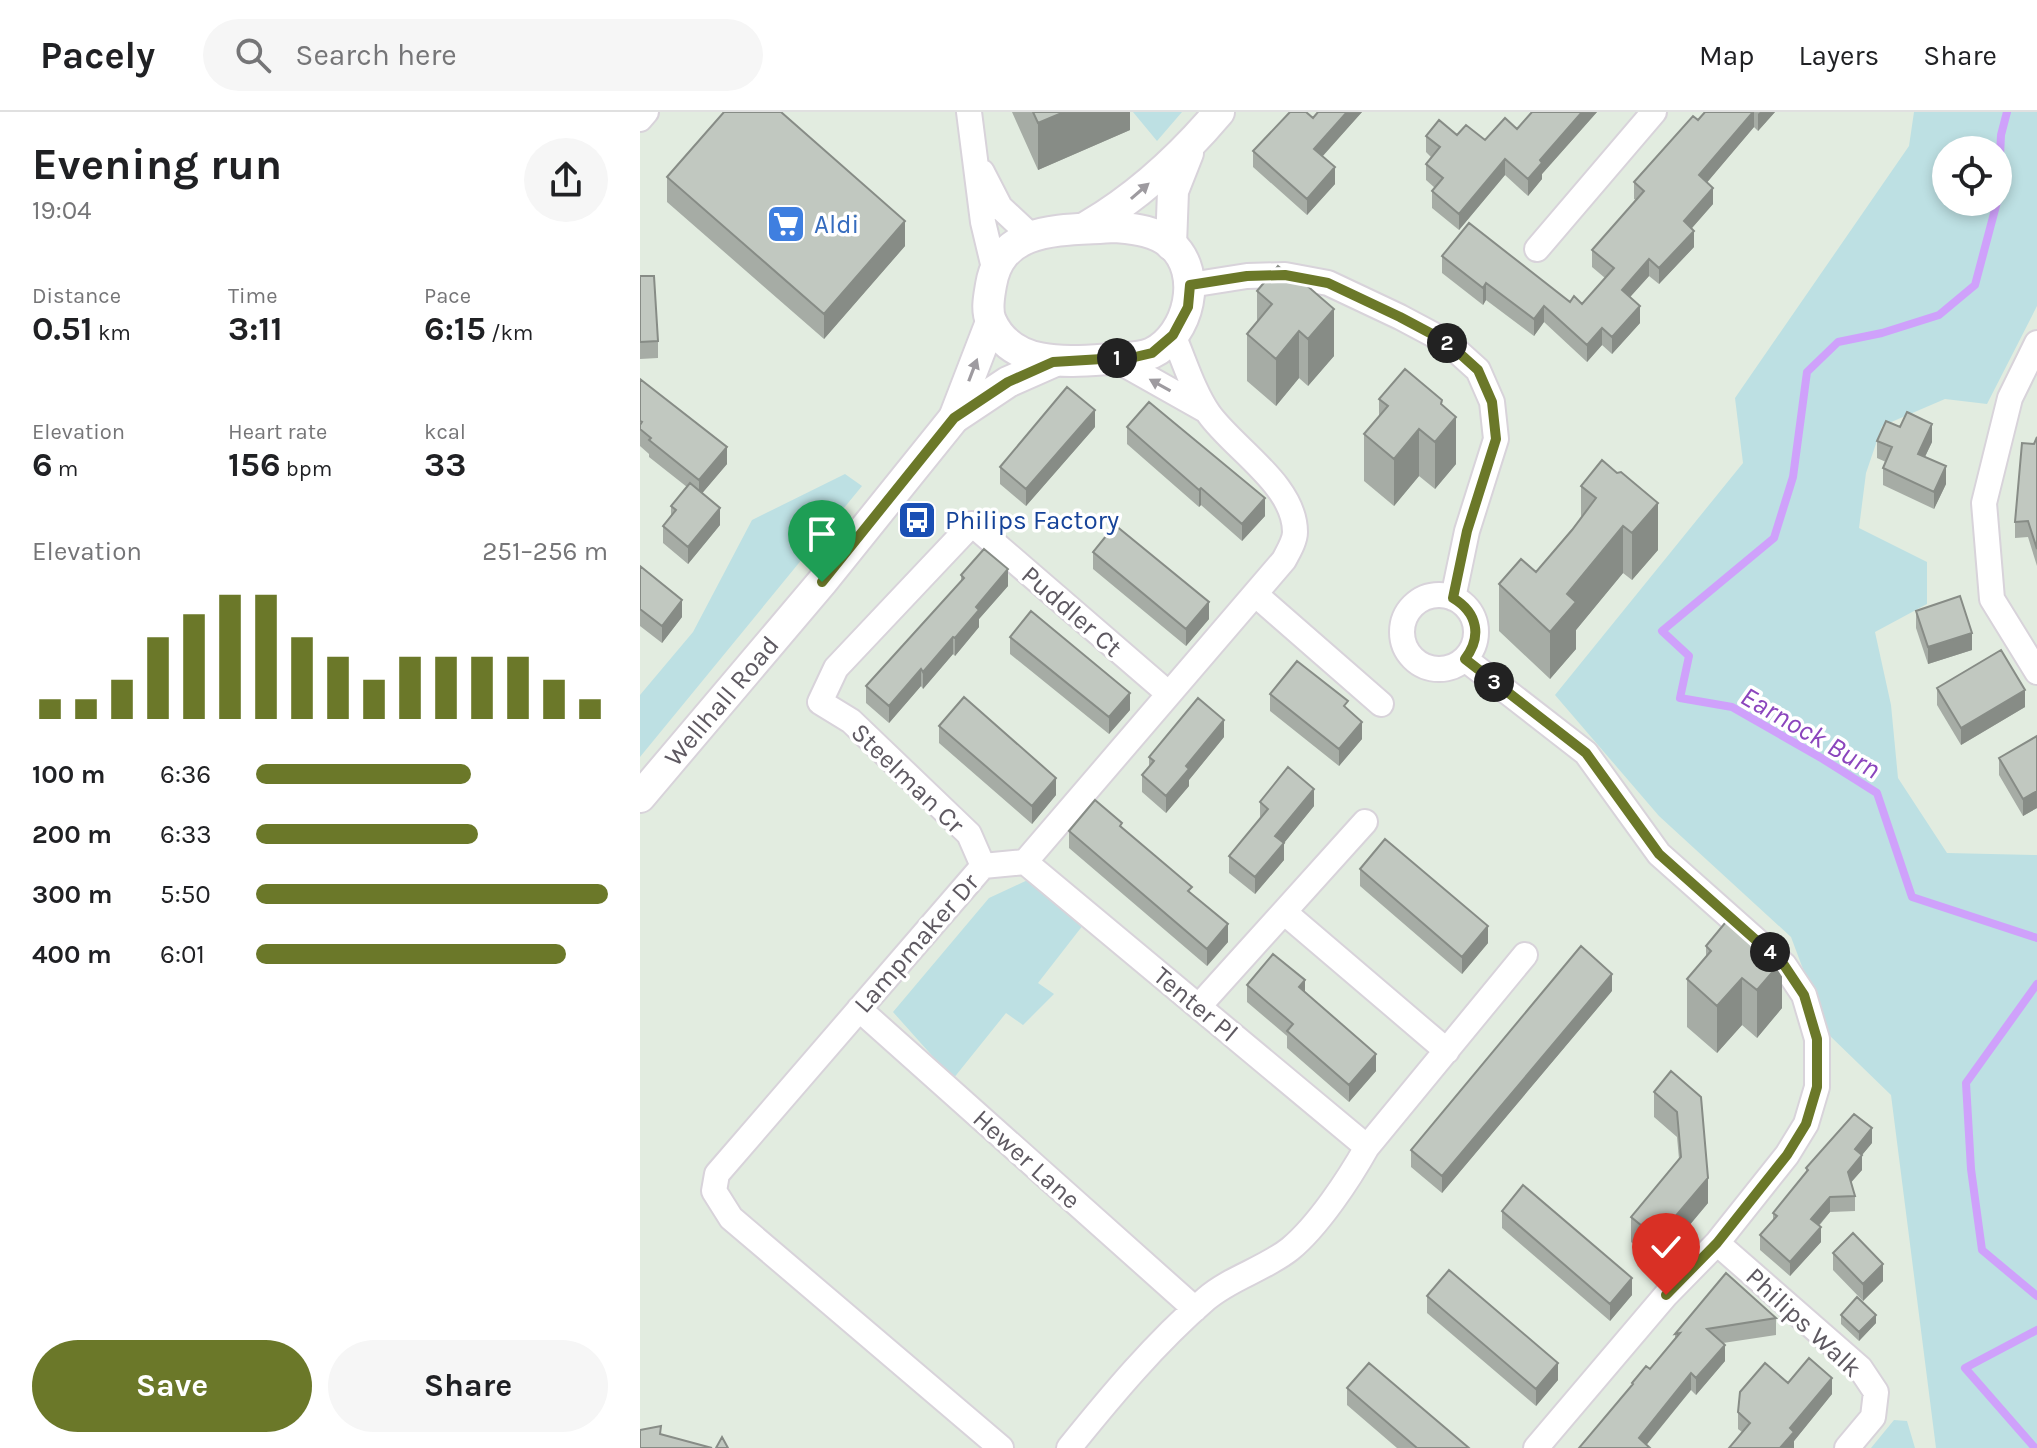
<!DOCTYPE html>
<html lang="en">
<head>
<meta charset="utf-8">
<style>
  :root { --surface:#fff; --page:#f6f6f6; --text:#202124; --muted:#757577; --line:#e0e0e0; --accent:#6b7829 }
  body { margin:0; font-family:Karla,sans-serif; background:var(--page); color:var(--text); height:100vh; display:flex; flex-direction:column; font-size:30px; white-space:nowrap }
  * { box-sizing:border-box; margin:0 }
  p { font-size:26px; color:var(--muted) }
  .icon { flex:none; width:44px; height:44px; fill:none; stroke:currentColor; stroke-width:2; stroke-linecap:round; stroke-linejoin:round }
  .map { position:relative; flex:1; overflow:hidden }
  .sheet { display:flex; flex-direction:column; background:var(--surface); width:640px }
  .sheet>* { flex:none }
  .tools { position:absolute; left:1292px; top:24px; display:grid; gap:16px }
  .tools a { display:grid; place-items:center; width:80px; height:80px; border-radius:50%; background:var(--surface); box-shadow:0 4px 12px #0003; font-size:40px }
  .pin { position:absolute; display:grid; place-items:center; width:68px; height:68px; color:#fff; margin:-82px -34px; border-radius:50% 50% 50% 0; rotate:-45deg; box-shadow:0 0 8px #0007 }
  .pin .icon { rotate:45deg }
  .km { position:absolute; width:40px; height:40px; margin:-20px; border-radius:50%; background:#222; color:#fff; font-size:22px; line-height:40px; text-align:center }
  .round { display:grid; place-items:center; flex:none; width:84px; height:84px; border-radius:42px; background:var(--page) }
  .head { display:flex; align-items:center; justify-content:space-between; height:136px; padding:0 32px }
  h1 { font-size:44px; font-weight:700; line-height:60px }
  .figures { display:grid; grid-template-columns:repeat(3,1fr); gap:12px; height:136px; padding:8px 32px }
  .figures div { display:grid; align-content:center }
  .figures b { font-size:34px; font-weight:700 }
  .figures small { font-size:22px; font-weight:400 }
  .figures p { font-size:22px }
  .chart { height:224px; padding:16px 32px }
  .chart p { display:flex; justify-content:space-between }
  .chart svg { width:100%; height:144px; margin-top:8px; stroke:var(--accent); stroke-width:6 }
  .action { display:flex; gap:16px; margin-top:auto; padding:16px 32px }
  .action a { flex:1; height:92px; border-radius:48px; background:var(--accent); color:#fff; font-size:32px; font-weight:700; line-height:92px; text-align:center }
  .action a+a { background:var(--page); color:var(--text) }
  ul { padding:0 32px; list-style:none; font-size:26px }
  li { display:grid; grid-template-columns:128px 96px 1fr; align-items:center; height:60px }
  li i { height:20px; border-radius:10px; background:var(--accent) }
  header { display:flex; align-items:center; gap:48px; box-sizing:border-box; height:112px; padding:0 40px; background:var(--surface); border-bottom:2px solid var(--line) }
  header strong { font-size:38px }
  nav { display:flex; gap:44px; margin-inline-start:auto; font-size:28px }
  .search { width:560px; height:72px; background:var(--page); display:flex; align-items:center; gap:20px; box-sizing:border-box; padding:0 28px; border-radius:44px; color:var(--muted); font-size:30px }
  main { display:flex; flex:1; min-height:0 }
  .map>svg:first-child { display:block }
  .green { fill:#bde0e3; fill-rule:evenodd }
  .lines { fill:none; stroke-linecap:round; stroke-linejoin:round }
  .stream { stroke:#cfa1fb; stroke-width:8 }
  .minor-casing { stroke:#d8d3da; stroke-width:28 }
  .tertiary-casing { stroke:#d8d3da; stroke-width:34 }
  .minor { stroke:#fff; stroke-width:24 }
  .tertiary { stroke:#fff; stroke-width:30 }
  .wall { fill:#a6aca5 }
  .shaded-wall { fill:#878c86 }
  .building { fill:#c1c8c0; stroke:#878c86; stroke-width:2 }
  .oneway { fill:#9e9ba0 }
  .route-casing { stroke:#fff; stroke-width:16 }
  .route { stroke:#6b7829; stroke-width:10 }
  .labels { text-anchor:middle; stroke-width:7; stroke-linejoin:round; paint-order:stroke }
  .shop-label { font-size:26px; fill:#366cbe; stroke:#fff; text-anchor:start }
  .transit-label { font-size:26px; fill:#164399; stroke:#fff; text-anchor:start }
  .street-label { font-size:26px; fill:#5e5961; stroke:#fff }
  .water-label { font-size:28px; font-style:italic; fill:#8b45bd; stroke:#fff }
</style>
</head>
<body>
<header>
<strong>Pacely</strong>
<div class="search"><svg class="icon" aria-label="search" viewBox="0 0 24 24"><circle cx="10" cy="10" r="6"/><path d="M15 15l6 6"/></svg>Search here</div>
<nav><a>Map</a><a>Layers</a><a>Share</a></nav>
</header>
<main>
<section class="sheet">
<div class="head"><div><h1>Evening run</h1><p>19:04</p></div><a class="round"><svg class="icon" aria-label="share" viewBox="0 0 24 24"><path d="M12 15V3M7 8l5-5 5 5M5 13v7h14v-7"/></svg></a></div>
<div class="figures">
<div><p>Distance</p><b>0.51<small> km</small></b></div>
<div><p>Time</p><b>3:11</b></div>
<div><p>Pace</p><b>6:15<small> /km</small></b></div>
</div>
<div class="figures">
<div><p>Elevation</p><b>6<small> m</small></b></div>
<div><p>Heart rate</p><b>156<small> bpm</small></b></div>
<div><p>kcal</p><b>33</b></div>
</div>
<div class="chart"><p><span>Elevation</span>251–256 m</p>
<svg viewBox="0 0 160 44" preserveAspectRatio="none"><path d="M5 44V38M15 44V38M25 44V32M35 44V19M45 44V12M55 44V6M65 44V6M75 44V19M85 44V25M95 44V32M105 44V25M115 44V25M125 44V25M135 44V25M145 44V32M155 44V38"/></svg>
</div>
<ul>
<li><b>100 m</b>6:36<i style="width:61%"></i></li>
<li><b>200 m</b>6:33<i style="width:63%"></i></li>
<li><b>300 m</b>5:50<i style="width:100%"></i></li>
<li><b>400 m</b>6:01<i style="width:88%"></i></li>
</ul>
<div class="action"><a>Save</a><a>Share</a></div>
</section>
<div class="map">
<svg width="1397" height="1336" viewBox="0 0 1397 1336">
  <rect width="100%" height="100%" fill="#e2ece0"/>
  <path class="green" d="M493 0H542L517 29Z
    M1274 0H1397V194L1347 292 1305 287 1242 314 1226 361 1219 416 1287 450V492L1235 520 1251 593 1258 666 1307 741 1397 743V1336H1296L1251 983 1187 921 1151 825 1019 704 915 583 1103 351 1095 286 1269 34ZM1306 38H1358V90H1306Z
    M205 362 222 374 0 645V583L53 520 112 408Z
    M394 765 447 808 398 871 414 882 383 913 366 901 313 967 253 900 349 786Z
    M1254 1308 1267 1309 1275 1336H1231Z"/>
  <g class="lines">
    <path class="stream" d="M1358 86 1361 23 1367 0
      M1357 90 1335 173 1299 203 1242 221 1198 230 1167 260 1153 365 1134 426 1022 519 1049 544 1040 586 1092 595 1183 647 1237 681 1272 785 1397 826
      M1397 872 1326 971 1331 1057 1342 1138 1397 1184
      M1395 1336 1325 1256 1397 1218"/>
    <g class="minor-casing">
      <path id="minor" d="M329 0 343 110 354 156
        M0 7 6 0
        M342 60 360 95 390 123
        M897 137 1014 0
        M550 173 607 164 645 163 688 171 760 205 807 230 838 258 852 290 856 327 827 419 813 486
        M1397 231 1370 286 1344 391 1352 487 1397 560
        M473 246 567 299
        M615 482 741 592
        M762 520a37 37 0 1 1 74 0a37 37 0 1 1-74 0Z
        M825 547 946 641 1019 742 1144 853 1164 883 1177 927V975L1166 1012 1147 1043 1077 1131 1026 1183 896 1336
        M385 750 727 1035
        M343 754 329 722 211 609 180 590 196 556 332 412 529 582
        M644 800 807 939
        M559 894 725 710
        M219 897 555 1197
        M1077 1131 1220 1256 1236 1280 1233 1305 1207 1336
        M361 1336 91 1106 74 1079 77 1062 343 754 385 750 644 448C648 440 655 429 655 420 655 373 594 337 569 302 553 279 544 248 533 223
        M429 1336C471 1284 515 1231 566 1187 590 1166 625 1157 650 1137 678 1114 709 1067 727 1035L885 843"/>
    </g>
    <g class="tertiary-casing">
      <g id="tertiary">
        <path d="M448 114C499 84 541 45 579 0"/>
        <path d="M474 115C494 117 514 118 531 132 564 161 549 223 512 241 499 247 483 245 470 247 428 250 372 256 351 209 346 198 349 185 351 173 361 112 425 119 474 115Z"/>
        <path d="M531 133 533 79 548 41"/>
        <path d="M314 306 351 210"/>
        <path id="s1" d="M0 685 182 470 314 306 368 270 413 250"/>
      </g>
    </g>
    <use href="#minor" class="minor"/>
    <use href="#tertiary" class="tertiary"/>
  </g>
  <path class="wall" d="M372 0H490V18L398 58Z
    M678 0H722L682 44 695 72 667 103 613 55V39L673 6Z
    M892 0H957L902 62V67L888 84 865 63 819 118 792 96V79L795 76 786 68V52L791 45 786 40V24L817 23 845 28 877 17Z
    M1065 0H1135L1118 19 1114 15 1067 70 1073 92 1052 116 1054 135 1019 172 1009 164 990 185 1000 211 972 242 962 233 947 250 904 210 894 224 846 188 843 193 802 161V144L930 190 942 192 965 166 952 155V138L996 88 994 87V70Z
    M27 65 265 134 184 227 27 90Z
    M0 164 18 229V246L0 247Z
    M617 179 694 244 668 274 659 266 636 294 607 269V222L617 210Z
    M0 267 87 352 62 381 80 413 48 452 23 431V414L31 404V394L47 375 9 345V342L0 334Z
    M739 287 802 293 816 352 795 377 779 364 754 394 724 369V322L739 305Z
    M455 315 386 394 360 372V355Z
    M487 315 625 404 602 429 561 393 559 395 487 332Z
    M1397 325V454L1388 425 1375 426V410L1394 332Z
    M1237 329 1292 330 1285 345 1306 372 1294 397 1243 373V356L1246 350 1237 346Z
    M941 374 1018 438 992 468 983 461 936 518V537L910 567 859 519V472L896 460 941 406Z
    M453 440 569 507 546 534 453 457Z
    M0 454 42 505 22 531 0 514Z
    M321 463 368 474 339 507V515L315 544 313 542 283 577 281 574 249 611 226 591V574L321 469Z
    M1276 499 1332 538 1288 552 1276 516Z
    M370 525 490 598 469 622 370 542Z
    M1297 576 1385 595 1321 633 1297 593Z
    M630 582 708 598 722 627 699 654 630 599Z
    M299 614 416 683 392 712 299 631Z
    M1397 624V696L1383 704 1359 663V646Z
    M584 625 549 668V674L526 701 502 680V663L509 655V645Z
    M620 690 674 694 644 731V748L615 782 589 761V744L620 707Z
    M482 715 552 782 588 830 567 854 429 736V719Z
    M720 757 848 831 822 862 720 774Z
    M1066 834 1142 896 1117 926 1102 913 1077 941 1047 915V867L1066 846Z
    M607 873 736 959 709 990 647 936V924L607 890Z
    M972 879 802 1081 771 1055V1038Z
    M1031 959 1068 1091 1017 1152 991 1130V1105L1039 1047 1037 1025 1014 1005V980Z
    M1232 1031 1222 1043V1058L1211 1070 1215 1084V1099L1190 1100 1179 1114 1181 1130 1150 1164 1120 1138V1123L1133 1109V1101L1166 1061V1056Z
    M862 1099 992 1183 970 1209 862 1116Z
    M1193 1141 1243 1169 1223 1189 1193 1158Z
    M787 1184 918 1268 896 1294 787 1201Z
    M1201 1203 1236 1211 1219 1229 1201 1212Z
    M1136 1206V1223L1083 1231 1085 1249 1056 1283 1051 1278 992 1274V1271L1010 1257 1035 1227V1222Z
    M1148 1271 1192 1282 1154 1329V1336L1102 1320 1098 1317V1300Z
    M707 1276 829 1336H757L707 1293Z"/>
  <path class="shaded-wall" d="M424 0H490V18L398 58V11Z
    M707 0H722L674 54V37Z
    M942 0H957L902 62V67L888 84V67L900 48Z
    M1113 0H1114V15L1059 80V63Z
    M1120 0H1135L1118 19V2Z
    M865 47V63L819 118V102Z
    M695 55V72L667 103V87Z
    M1073 76V92L1044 125V109Z
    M265 109V134L184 227V202Z
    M1054 119V135L1019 172V156Z
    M1009 147V164L982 194V178Z
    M846 171V188L843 193V176Z
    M904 194V210L894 224V207Z
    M1000 194V211L972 242V225Z
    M694 197V244L668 274V227Z
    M962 216V233L947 250V233Z
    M659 219V266L636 294V247Z
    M455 298V315L386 394V377Z
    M816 305V352L795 377V330Z
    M1292 312V330L1278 359V342Z
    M779 317V364L754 394V347Z
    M87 335V352L59 385V368Z
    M1306 354V372L1294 397V380Z
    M561 376V393L559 395V378Z
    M625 386V404L602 429V412Z
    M1018 391V438L992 468V421Z
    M80 396V413L48 452V435Z
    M983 414V461L936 518V537L910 567V520L927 482Z
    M368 457V474L339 507V515L315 544V526L336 495Z
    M42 488V505L22 531V514Z
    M569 490V507L546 534V517Z
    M1332 521V538L1288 552V535Z
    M313 525V542L283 577V560Z
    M281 557V574L249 611V594Z
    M1385 578V595L1321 633V616Z
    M490 581V598L469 622V605Z
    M584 608V625L549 668V674L526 701V684L546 654Z
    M722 610V627L699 654V637Z
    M416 666V683L392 712V694Z
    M674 677V694L644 731V748L615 782V765L635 724Z
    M1397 679V696L1383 704V687Z
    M588 812V830L567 854V837Z
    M848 814V831L822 862V845Z
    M1142 849V896L1117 926V878Z
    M972 862V879L802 1081V1064Z
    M1102 866V913L1077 941V894Z
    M665 868V885L659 875Z
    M736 942V959L709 990V973Z
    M1232 1016V1031L1222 1043V1058L1208 1074V1060L1215 1037Z
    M1068 1066V1091L1017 1152V1126Z
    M1190 1085V1100L1171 1122V1107Z
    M1181 1115V1130L1150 1164V1150Z
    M1243 1152V1169L1223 1189V1172Z
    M992 1166V1183L970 1209V1192Z
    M1236 1203V1211L1219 1229V1220Z
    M1085 1233V1249L1056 1283V1266Z
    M918 1251V1268L896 1294V1277Z
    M1051 1261V1278L1004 1336 999 1326Z
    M1192 1266V1282L1154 1329V1336H1140L1150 1316Z"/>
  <path class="building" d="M84 0H141L265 109 184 202 27 65Z
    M393 0H424L398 11Z
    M650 0H666L673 6 678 0H707L674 37 695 55 667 87 613 39Z
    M892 0H942L900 48 902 51 888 67 865 47 819 102 792 79 803 66 786 52 800 35 786 24 799 8 817 23 826 13 845 28 865 6 877 17Z
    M1065 0H1113L1059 63 1073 76 1044 109 1054 119 1019 156 1009 147 982 178 1000 194 972 225 962 216 947 233 904 194 894 207 846 171 843 176 802 144 829 111 930 190 934 184 942 192 974 156 952 138 1004 79 994 70 1053 4 1058 8Z
    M638 154 653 166 657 165 694 197 668 227 659 219 636 247 607 222 632 192 617 179Z
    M0 164H14L18 229 0 230Z
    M765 257 802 288 801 292 816 305 795 330 779 317 754 347 724 322 748 294 739 287Z
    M0 267 87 335 59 368 9 328 11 326 0 317V313L2 310 0 309Z
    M427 275 455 298 386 377 360 355Z
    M509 290 625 386 602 412 561 376 559 378 487 315Z
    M1267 300 1292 312 1278 342 1306 354 1294 380 1243 356 1252 335 1237 329 1246 309 1260 315Z
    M1397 325V437L1388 409 1375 410 1382 331 1394 332Z
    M962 348 977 361 981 360 1018 391 992 421 983 414 927 482 936 490 910 520 859 472 881 447 896 460 932 418 956 386 941 374Z
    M50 371 80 396 48 435 23 414 36 398 31 394Z
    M475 413 569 490 546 517 453 440Z
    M344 437 368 457 336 495 339 498 315 526 313 525 283 560 281 557 249 594 226 574 324 466 321 463Z
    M0 454 42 488 22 514 0 497Z
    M1320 484 1332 521 1288 535 1276 499Z
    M391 499 490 581 469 605 370 525Z
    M1361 538 1385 578 1321 616 1297 576Z
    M657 549 708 589 704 594 722 610 699 637 630 582Z
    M324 585 416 666 392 694 299 614Z
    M558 586 584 608 546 654 549 657 526 684 502 663 514 649 509 645Z
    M1397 624V679L1383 687 1359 646Z
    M648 655 674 677 635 724 644 731 615 765 589 744 628 697 620 690Z
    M455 688 482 711 480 714 552 775 548 779 588 812 567 837 429 719Z
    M745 727 848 814 822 845 720 757Z
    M1090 805 1142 849 1117 878 1102 866 1077 894 1047 867 1071 839 1066 834Z
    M941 834 972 862 802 1064 771 1038Z
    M633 842 665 868 659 875 736 942 709 973 647 919 653 912 607 873Z
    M1031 959 1061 985 1068 1066 1017 1126 991 1105 1041 1045 1037 1000 1014 980Z
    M1214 1002 1232 1016 1215 1037 1222 1043 1208 1060 1215 1084 1190 1085 1171 1107 1181 1115 1150 1150 1120 1123 1137 1104 1133 1101 1168 1058 1166 1056Z
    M883 1073 992 1166 970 1192 862 1099Z
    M1213 1121 1243 1152 1223 1172 1193 1141Z
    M809 1158 918 1251 896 1277 787 1184Z
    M1086 1161 1136 1206 1067 1217 1085 1233 1056 1266 1051 1261 999 1326 1010 1336H939L993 1272 992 1271 1006 1254 1010 1257 1040 1221 1035 1222Z
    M1217 1185 1236 1203 1219 1220 1201 1203Z
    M1169 1246 1192 1266 1150 1316 1154 1320 1140 1336H1089L1110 1311 1098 1300 1100 1280 1125 1251 1148 1271Z
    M729 1251 829 1336H777L707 1276Z
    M21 1314 20 1322 72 1336H0V1318Z
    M82 1325 88 1336H76Z"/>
  <defs><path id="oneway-solid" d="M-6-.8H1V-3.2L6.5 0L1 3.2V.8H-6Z" transform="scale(2)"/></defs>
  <g class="oneway">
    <use href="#oneway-solid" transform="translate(500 79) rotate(-41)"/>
    <use href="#oneway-solid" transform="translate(333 258) rotate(-69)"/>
    <use href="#oneway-solid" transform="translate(520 273) rotate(-151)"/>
  </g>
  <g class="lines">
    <g class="route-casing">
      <path id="route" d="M182 470 314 306 368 270 413 250 495 245 512 241 533 223 548 195 550 173 607 164 645 163 688 171 760 205 807 230 838 258 852 290 856 327 827 419 813 486C838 501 842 525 825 547L946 641 1019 742 1144 853 1164 883 1177 927V975L1166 1012 1147 1043 1077 1131 1026 1183"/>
    </g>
    <use href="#route" class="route"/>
  </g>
  <defs>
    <g id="supermarket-square" transform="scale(2)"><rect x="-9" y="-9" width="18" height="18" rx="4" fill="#3f7fe0" stroke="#fff"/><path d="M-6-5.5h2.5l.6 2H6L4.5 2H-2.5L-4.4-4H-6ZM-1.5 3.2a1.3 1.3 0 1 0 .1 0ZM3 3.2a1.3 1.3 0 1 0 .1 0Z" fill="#fff"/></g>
    <g id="bus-square" transform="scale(2)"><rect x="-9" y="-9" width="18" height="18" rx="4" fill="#1a4fb4" stroke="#fff"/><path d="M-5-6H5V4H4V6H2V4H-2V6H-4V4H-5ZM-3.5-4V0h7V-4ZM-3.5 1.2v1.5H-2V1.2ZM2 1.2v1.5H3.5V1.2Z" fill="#fff"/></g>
  </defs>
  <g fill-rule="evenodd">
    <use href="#supermarket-square" x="146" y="112"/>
    <use href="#bus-square" x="277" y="408"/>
  </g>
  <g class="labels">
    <g class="shop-label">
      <text x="174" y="121">Aldi</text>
    </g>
    <g class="transit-label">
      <text x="305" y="417">Philips Factory</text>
    </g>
    <g class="street-label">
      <text transform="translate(432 499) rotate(41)" y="9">Puddler Ct</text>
      <text dy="9" stroke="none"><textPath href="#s1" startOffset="126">Wellhall Road</textPath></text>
      <text transform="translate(268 666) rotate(44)" y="9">Steelman Cr</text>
      <text transform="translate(276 831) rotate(-49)" y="9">Lampmaker Dr</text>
      <text transform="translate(556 892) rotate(40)" y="9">Tenter Pl</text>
      <text transform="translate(387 1047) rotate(42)" y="9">Hewer Lane</text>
      <text transform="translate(1164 1210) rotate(43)" y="9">Philips Walk</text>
    </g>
    <g class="water-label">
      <text transform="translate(1171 620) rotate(30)" y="10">Earnock Burn</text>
    </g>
  </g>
</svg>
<div class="tools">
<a><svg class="icon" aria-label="locate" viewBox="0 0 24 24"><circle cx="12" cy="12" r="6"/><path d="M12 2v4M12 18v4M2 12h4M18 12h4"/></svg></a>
</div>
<div class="pin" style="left:182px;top:470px;background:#1e9e55"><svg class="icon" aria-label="arrive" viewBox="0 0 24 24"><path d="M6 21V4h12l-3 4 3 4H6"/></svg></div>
<div class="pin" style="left:1026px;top:1183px;background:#d93025"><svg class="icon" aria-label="check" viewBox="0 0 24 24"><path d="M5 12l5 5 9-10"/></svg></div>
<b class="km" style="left:477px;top:246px">1</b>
<b class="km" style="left:807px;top:231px">2</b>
<b class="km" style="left:854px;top:570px">3</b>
<b class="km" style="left:1130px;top:840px">4</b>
</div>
</main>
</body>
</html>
